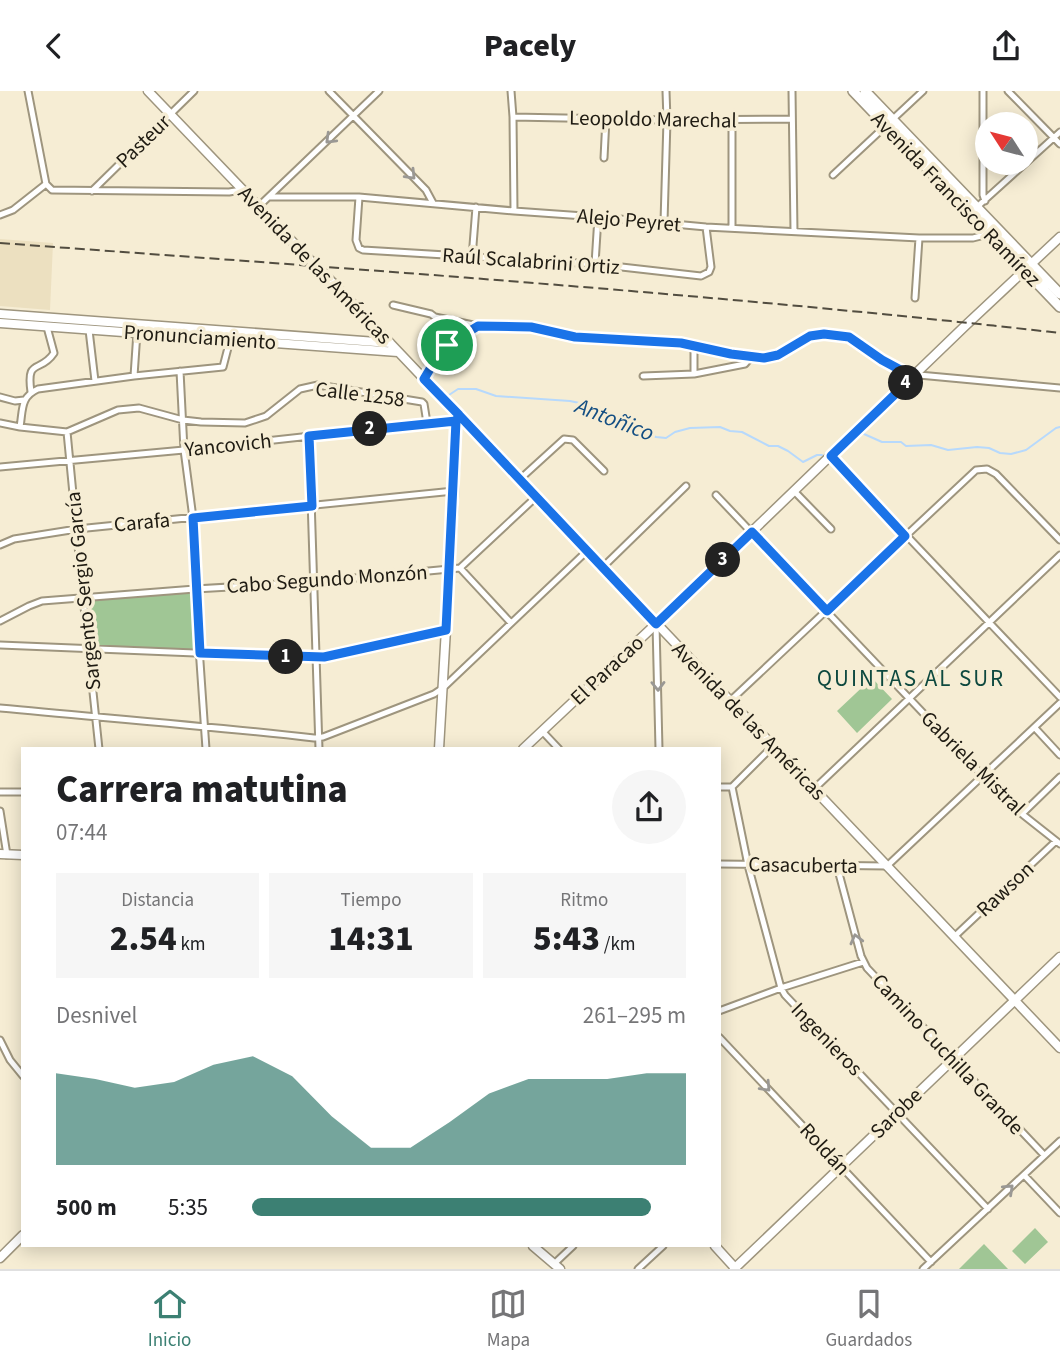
<!DOCTYPE html>
<html lang="es">
<head>
<meta charset="utf-8">
<style>
  :root { --surface:#fff; --page:#f6f6f6; --text:#202124; --muted:#757577; --line:#e0e0e0; --accent:#3c8073 }
  body { margin:0; font-family:"Source Sans 3",sans-serif; background:var(--page); color:var(--text); height:100vh; display:flex; flex-direction:column; font-size:26px; white-space:nowrap }
  * { box-sizing:border-box; margin:0 }
  p { font-size:23px; color:var(--muted) }
  .icon { flex:none; width:38px; height:38px; fill:none; stroke:currentColor; stroke-width:2; stroke-linecap:round; stroke-linejoin:round }
  .map { position:relative; flex:1; overflow:hidden }
  .sheet { position:absolute; left:21px; top:656px; width:700px; height:500px; display:flex; flex-direction:column; background:var(--surface); border-radius:0px; box-shadow:0 4px 18px #0003 }
  .sheet>* { flex:none }
  .needle { width:46px; rotate:306deg }
  .controls { position:absolute; left:975px; top:21px; display:grid; gap:14px }
  .controls a { display:grid; place-items:center; width:63px; height:63px; border-radius:50%; background:var(--surface); box-shadow:0 4px 18px #0003; font-size:35px }
  .pin { position:absolute; display:grid; place-items:center; width:60px; height:60px; color:#fff; margin:-30px; border:4px solid #fff; border-radius:50%; box-shadow:0 2px 7px #0007 }
  .km { position:absolute; width:35px; height:35px; margin:-18px; border-radius:50%; background:#222; color:#fff; font-size:19px; line-height:35px; text-align:center }
  .round { display:grid; place-items:center; flex:none; width:74px; height:74px; border-radius:37px; background:var(--page) }
  .head { display:flex; align-items:center; justify-content:space-between; height:119px; padding:0 35px }
  h1 { font-size:38px; font-weight:800; line-height:52px }
  .stats { display:grid; grid-template-columns:repeat(3,1fr); gap:10px; height:119px; padding:7px 35px }
  .stats div { display:grid; align-content:center; border-radius:0px; background:var(--page); text-align:center }
  .stats b { font-size:35px; font-weight:800 }
  .stats small { font-size:19px; font-weight:400 }
  .stats p { font-size:19px }
  .chart { height:196px; padding:14px 35px }
  .chart p { display:flex; justify-content:space-between }
  .chart svg { width:100%; height:126px; margin-top:7px; fill:var(--accent); opacity:.7 }
  ul { padding:0 35px; list-style:none; font-size:23px }
  li { display:grid; grid-template-columns:112px 84px 1fr; align-items:center; height:52px }
  li i { height:18px; border-radius:9px; background:var(--accent) }
  header { display:flex; justify-content:space-between; align-items:center; height:91px; padding:0 35px; background:var(--surface); font-size:32px; font-weight:800 }
  .tab-bar { display:flex; justify-content:space-around; align-items:center; height:98px; border-top:2px solid var(--line); background:var(--surface); font-size:19px; color:var(--muted) }
  .tab-bar a { display:grid; justify-items:center; gap:4px }
  .tab-bar .active { color:var(--accent) }
  .map>svg:first-child { display:block }
  .built { fill:#ece0c0 }
  .green { fill:#a0c695 }
  .lines { fill:none; stroke-linecap:round; stroke-linejoin:round }
  .stream { stroke:#b7d9fc; stroke-width:2 }
  .street-casing { stroke:#9e957e; stroke-width:9 }
  .secondary-casing { stroke:#9e957e; stroke-width:11 }
  .primary-casing { stroke:#9e957e; stroke-width:12 }
  .street { stroke:#fff; stroke-width:5 }
  .secondary { stroke:#fff; stroke-width:8 }
  .primary { stroke:#fff; stroke-width:9 }
  .rail { stroke:#524d40; stroke-width:2; stroke-dasharray:10 5; stroke-linecap:butt }
  .secondary-bridge-casing { stroke:#9e957e; stroke-width:11; stroke-linecap:butt }
  .secondary-bridge { stroke:#fff; stroke-width:8 }
  .oneway { stroke:#9a9894 }
  .route-casing { stroke:#fff; stroke-width:14 }
  .route { stroke:#1a73e8; stroke-width:9 }
  .labels { text-anchor:middle; stroke-width:7; stroke-linejoin:round; paint-order:stroke }
  .street-label { font-size:21px; fill:#1f1b12; stroke:#f6edd4 }
  .water-label { font-size:23px; font-style:italic; fill:#144f83; stroke:#f6edd4 }
  .neighbourhood-label { font-size:23px; letter-spacing:2px; fill:#0e493f; stroke:#f6edd4 }
</style>
</head>
<body>
<header><svg class="icon" aria-label="back" viewBox="0 0 24 24"><path d="M15 5l-7 7 7 7"/></svg>Pacely<svg class="icon" aria-label="share" viewBox="0 0 24 24"><path d="M12 15V3M7 8l5-5 5 5M5 13v7h14v-7"/></svg></header>
<div class="map">
<svg width="1060" height="1178" viewBox="0 0 1060 1178">
  <rect width="100%" height="100%" fill="#f6edd4"/>
  <path class="built" d="M0 148 53 152 50 219 0 215Z"/>
  <path class="green" d="M195 498 200 562 88 557 83 506Z
    M872 587 892 608 857 642 837 620Z
    M1035 1137 1048 1151 1025 1173 1012 1160Z
    M984 1153 1008 1178H959Z"/>
  <g class="lines">
    <path class="stream" d="M446 306 458 298H476L496 305 570 310 598 316 618 325 637 337 656 346 666 347 675 341 690 337 720 336 730 340 742 341 769 355H778L788 360 803 371 817 364H822
      M864 343 882 351H901L906 355 931 354 948 359 977 356 989 357 1000 362 1011 363 1026 359 1056 337 1060 336"/>
    <g class="street-casing">
      <path id="street" d="M28 0 46 93
        M329 0 426 99 433 112
        M511 0 513 26 514 120
        M792 0 794 140
        M983 0V104L985 110
        M1008 0 1060 53
        M513 26 667 29 792 28
        M604 67 606 27
        M833 84 923 0
        M46 93 52 99 229 101 242 99
        M92 100 194 0
        M269 106H359L514 120 598 126 706 136 919 147H973L989 143
        M359 106 356 149 359 157 363 159 595 173 701 185 709 181 711 176 706 136
        M258 116 379 0
        M977 116 1060 41
        M0 124 13 119 46 93
        M664 131 667 29 666 0
        M732 137V29
        M472 167 476 116
        M595 173 598 126
        M915 207 919 147
        M393 214 431 223 435 226 478 235
        M435 226 442 258
        M89 239 95 290
        M180 280 184 359 193 427 195 498 206 658
        M694 283V255
        M134 285 223 276 230 249
        M643 285 694 283 745 273 750 267
        M424 288 442 258 447 254 478 235 531 236 575 246 681 252 751 267H764L778 264 801 250 816 243 849 246 882 269 908 283 1060 297
        M31 301C26 266 40 283 54 262L47 236
        M0 306 15 310 24 309
        M0 332 20 336 67 341 118 319 139 317 183 329 201 331 245 332 266 325 300 298 318 294 422 311 424 313 427 332
        M20 336C23 319 20 306 38 298L134 285 137 241
        M67 341 83 506 99 658
        M309 345 319 658
        M831 365 1060 606
        M0 376 184 359 456 329
        M519 389 564 348 573 349 604 380
        M794 400 831 438
        M716 404 983 685 1022 723 1060 753
        M0 454 14 448 77 438 454 400
        M603 476 686 395
        M460 477 536 406
        M0 530 29 515 42 510 195 498 313 491 460 477 511 532
        M656 533 659 658
        M0 554 316 567 329 566 446 539
        M730 610 976 379 987 378 996 383 1060 449
        M0 617C105 627 210 635 314 647L323 646 434 603 443 597 587 460
        M1035 637 1060 664
        M542 640 559 658
        M719 696H732L773 655
        M732 696 748 774 781 897 785 904 988 1118
        M814 698 1060 464
        M0 701H23
        M0 720 7 764
        M1022 723 1060 686
        M719 773 887 775 1060 612
        M837 775 861 865 867 877 1044 1064
        M954 846 1056 750
        M719 920 781 897 863 871
        M719 946 931 1171
        M0 949 10 969 23 985
        M1024 1084 1060 1122
        M555 1172 573 1155
        M638 1178 663 1155
        M923 1178 1060 1050"/>
    </g>
    <g class="secondary-casing">
      <path id="secondary" d="M148 0 310 169
        M333 192 1060 957
        M0 223 390 252
        M0 232 398 261
        M439 658 454 400 456 329 459 324
        M523 658 656 533 965 235 1060 146
        M0 763 23 764
        M533 1155 560 1178
        M715 1155 735 1177
        M0 1167 23 1144
        M734 1178 1060 866"/>
    </g>
    <g class="primary-casing">
      <path id="primary" d="M853 0 1060 216
        M865 0 1060 203"/>
    </g>
    <use href="#street" class="street"/>
    <use href="#secondary" class="secondary"/>
    <use href="#primary" class="primary"/>
    <path class="rail" d="M0 152C354 178 708 202 1060 242"/>
    <g class="secondary-bridge-casing">
      <path id="secondary-bridge" d="M310 169 333 192"/>
    </g>
    <use href="#secondary-bridge" class="secondary-bridge"/>
  </g>
  <defs><path id="oneway-chevron" d="M-2-3.5L2.5 0L-2 3.5" fill="none" stroke-width="1.6" stroke-linecap="round" stroke-linejoin="round" transform="scale(1.75)"/></defs>
  <g class="oneway">
    <use href="#oneway-chevron" transform="translate(330 48) rotate(136)"/>
    <use href="#oneway-chevron" transform="translate(411 84) rotate(46)"/>
    <use href="#oneway-chevron" transform="translate(658 595) rotate(89)"/>
    <use href="#oneway-chevron" transform="translate(856 848) rotate(-104)"/>
    <use href="#oneway-chevron" transform="translate(766 996) rotate(47)"/>
    <use href="#oneway-chevron" transform="translate(1009 1098) rotate(-43)"/>
  </g>
  <g class="lines">
    <g class="route-casing">
      <path id="route" d="M447 254 442 258 424 288 459 324 456 330 446 539 324 566 200 562 193 427 312 415 309 345 456 330 459 324 656 533 752 441 827 520 905 445 831 365 915 284 908 283 882 269 849 246 824 243 810 245 778 264 764 267 731 263 681 252 575 246 531 236 478 235 447 254"/>
    </g>
    <use href="#route" class="route"/>
  </g>
  <g class="labels">
    <g class="street-label">
      <text transform="translate(653 28) rotate(1)" y="7">Leopoldo Marechal</text>
      <text transform="translate(143 50) rotate(-44)" y="7">Pasteur</text>
      <text transform="translate(956 108) rotate(46)" y="7">Avenida Francisco Ramírez</text>
      <text transform="translate(629 129) rotate(5)" y="7">Alejo Peyret</text>
      <text transform="translate(531 170) rotate(4)" y="7">Raúl Scalabrini Ortiz</text>
      <text transform="translate(315 174) rotate(46)" y="7">Avenida de las Américas</text>
      <text transform="translate(200 246) rotate(4)" y="7">Pronunciamiento</text>
      <text transform="translate(360 303) rotate(7)" y="7">Calle 1258</text>
      <text transform="translate(228 354) rotate(-6)" y="7">Yancovich</text>
      <text transform="translate(142 431) rotate(-5)" y="7">Carafa</text>
      <text transform="translate(327 488) rotate(-4)" y="7">Cabo Segundo Monzón</text>
      <text transform="translate(83 500) rotate(-96)" y="7">Sargento Sergio García</text>
      <text transform="translate(607 579) rotate(-43)" y="7">El Paracao</text>
      <text transform="translate(749 630) rotate(46)" y="7">Avenida de las Américas</text>
      <text transform="translate(973 672) rotate(45)" y="7">Gabriela Mistral</text>
      <text transform="translate(803 774) rotate(1)" y="7">Casacuberta</text>
      <text transform="translate(1005 798) rotate(-43)" y="7">Rawson</text>
      <text transform="translate(827 948) rotate(46)" y="7">Ingenieros</text>
      <text transform="translate(948 963) rotate(47)" y="7">Camino Cuchilla Grande</text>
      <text transform="translate(896 1022) rotate(-44)" y="7">Sarobe</text>
      <text transform="translate(825 1058) rotate(47)" y="7">Roldán</text>
    </g>
    <g class="water-label">
      <text transform="translate(615 328) rotate(21)" y="8">Antoñico</text>
    </g>
    <g class="neighbourhood-label">
      <text x="911" y="595">QUINTAS AL SUR</text>
    </g>
  </g>
</svg>
<div class="controls">
<a><svg class="needle" viewBox="-14 -14 28 28"><path d="M0-13l5 13h-10z" fill="#e53935"/><path d="M0 13l5-13h-10z" fill="#757577"/></svg></a>
</div>
<div class="pin" style="left:447px;top:254px;background:#1e9e55"><svg class="icon" aria-label="arrive" viewBox="0 0 24 24"><path d="M6 21V4h12l-3 4 3 4H6"/></svg></div>
<b class="km" style="left:286px;top:566px">1</b>
<b class="km" style="left:370px;top:338px">2</b>
<b class="km" style="left:723px;top:469px">3</b>
<b class="km" style="left:906px;top:292px">4</b>
<section class="sheet">
<div class="head"><div><h1>Carrera matutina</h1><p>07:44</p></div><a class="round"><svg class="icon" aria-label="share" viewBox="0 0 24 24"><path d="M12 15V3M7 8l5-5 5 5M5 13v7h14v-7"/></svg></a></div>
<div class="stats">
<div><p>Distancia</p><b>2.54<small> km</small></b></div>
<div><p>Tiempo</p><b>14:31</b></div>
<div><p>Ritmo</p><b>5:43<small> /km</small></b></div>
</div>
<div class="chart"><p><span>Desnivel</span>261–295 m</p>
<svg viewBox="0 0 160 44" preserveAspectRatio="none"><path d="M0 44V12L10 14L20 17L30 15L40 9L50 6L60 13L70 27L80 38L90 38L100 29L110 19L120 14L130 14L140 14L150 12L160 12V44z"/></svg>
</div>
<ul>
<li><b>500 m</b>5:35<i style="width:92%"></i></li>
</ul>
</section>
</div>
<nav class="tab-bar">
<a class="active"><svg class="icon" aria-label="home" viewBox="0 0 24 24"><path d="M3 11l9-7 9 7M6 9v11h12V9"/></svg>Inicio</a>
<a><svg class="icon" aria-label="map" viewBox="0 0 24 24"><path d="M3 6l6-2 6 2 6-2v14l-6 2-6-2-6 2zM9 4v14M15 6v14"/></svg>Mapa</a>
<a><svg class="icon" aria-label="saved" viewBox="0 0 24 24"><path d="M7 4h10v16l-5-4-5 4z"/></svg>Guardados</a>
</nav>
</body>
</html>
